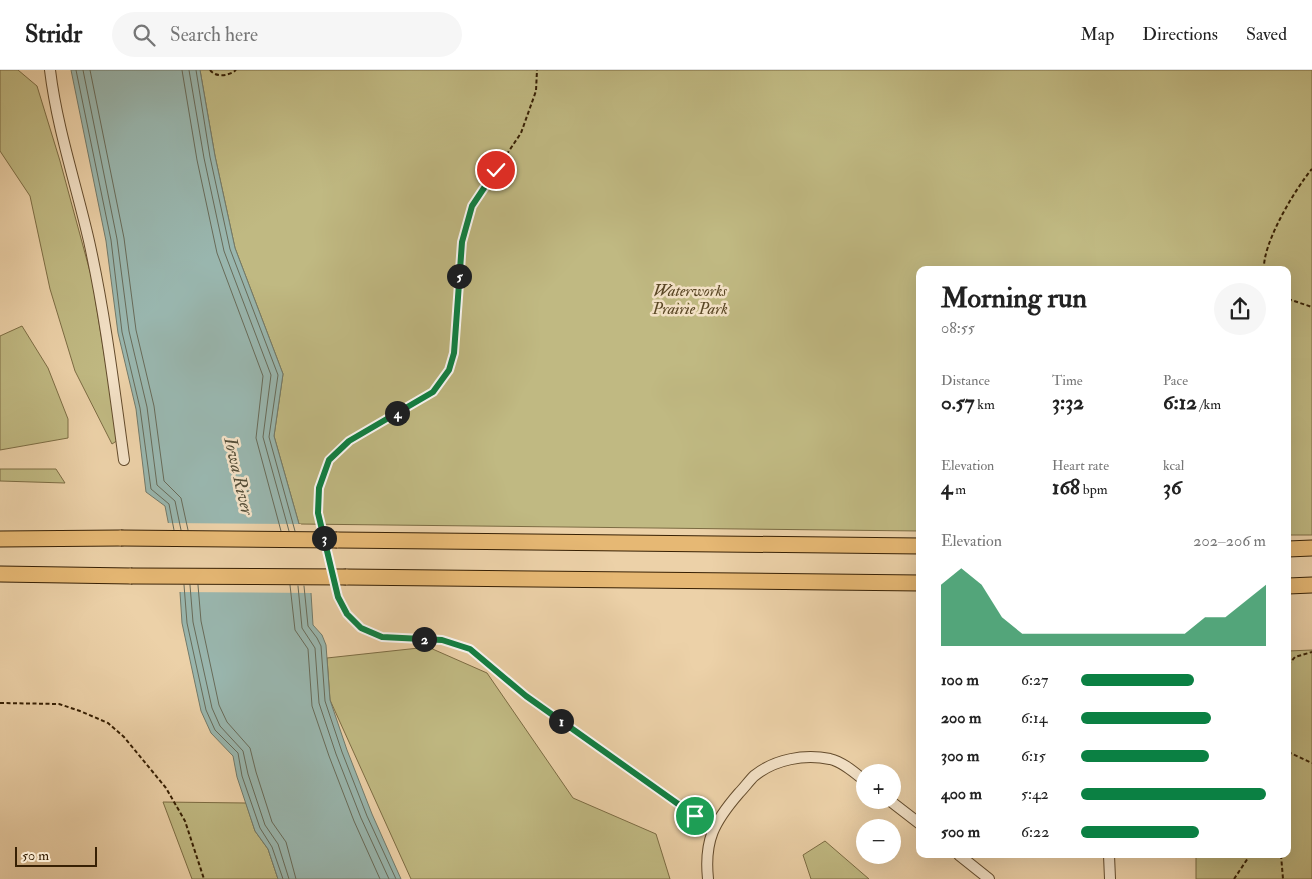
<!DOCTYPE html>
<html lang="en">
<head>
<meta charset="utf-8">
<style>
  :root { --surface:#fff; --page:#f6f6f6; --text:#222; --muted:#767676; --line:#e0e0e0; --accent:#0b8043 }
  body { margin:0; font-family:"IM FELL Double Pica",serif; background:var(--page); color:var(--text); height:100vh; display:flex; flex-direction:column; font-size:19px; white-space:nowrap }
  * { box-sizing:border-box; margin:0 }
  p { font-size:16px; color:var(--muted) }
  .icon { flex:none; width:28px; height:28px; fill:none; stroke:currentColor; stroke-width:2; stroke-linecap:round; stroke-linejoin:round }
  .map { position:relative; flex:1; overflow:hidden }
  .panel { position:absolute; left:916px; top:196px; width:375px; height:592px; display:flex; flex-direction:column; background:var(--surface); border-radius:10px; box-shadow:0 5px 20px #0002 }
  .panel>* { flex:none }
  .fabs { position:absolute; left:856px; top:694px; display:grid; gap:10px }
  .fabs a { display:grid; place-items:center; width:45px; height:45px; border-radius:50%; background:var(--surface); box-shadow:0 5px 20px #0002; font-size:25px }
  .scale { position:absolute; left:15px; bottom:12px; width:82px; box-sizing:border-box; padding-left:5px; border:2px solid #372004; border-top:0; font-size:14px; line-height:18px; white-space:nowrap; color:#372004; -webkit-text-stroke:4px #f3e1c6; paint-order:stroke }
  .pin { position:absolute; display:grid; place-items:center; width:42px; height:42px; color:#fff; margin:-21px; border:2px solid #fff; border-radius:50%; box-shadow:0 1px 5px #0007 }
  .km { position:absolute; width:25px; height:25px; margin:-12px; border-radius:50%; background:#222; color:#fff; font-size:14px; line-height:25px; text-align:center }
  .round { display:grid; place-items:center; flex:none; width:52px; height:52px; border-radius:26px; background:var(--page) }
  .headline { display:flex; align-items:center; justify-content:space-between; height:85px; padding:0 25px }
  h1 { font-size:28px; font-weight:800; line-height:38px }
  .figures { display:grid; grid-template-columns:repeat(3,1fr); gap:8px; height:85px; padding:5px 25px }
  .figures div { display:grid; align-content:center }
  .figures b { font-size:21px; font-weight:800 }
  .figures small { font-size:14px; font-weight:400 }
  .figures p { font-size:14px }
  .chart { height:140px; padding:10px 25px }
  .chart p { display:flex; justify-content:space-between }
  .chart svg { width:100%; height:90px; margin-top:5px; fill:var(--accent); opacity:.7 }
  ul { padding:0 25px; list-style:none; font-size:16px }
  li { display:grid; grid-template-columns:80px 60px 1fr; align-items:center; height:38px }
  li i { height:12px; border-radius:6px; background:var(--accent) }
  header { display:flex; align-items:center; gap:30px; box-sizing:border-box; height:70px; padding:0 25px; background:var(--surface); border-bottom:1px solid var(--line) }
  header strong { font-size:24px }
  nav { display:flex; gap:28px; margin-inline-start:auto; font-size:18px }
  .search { width:350px; height:45px; background:var(--page); display:flex; align-items:center; gap:12px; box-sizing:border-box; padding:0 18px; border-radius:28px; color:var(--muted); font-size:19px }
  .map>svg:first-child { display:block }
  .green { fill:#c0b982; stroke:#7c6c43 }
  .water { fill:#99b6ae; stroke:#727a6a }
  .pier { fill:#ecd1a8 }
  .lines { fill:none; stroke-linecap:round; stroke-linejoin:round }
  .shore { stroke:#686b59; stroke-width:1 }
  .minor-casing { stroke:#644c2d; stroke-width:12 }
  .highway-casing { stroke:#372004; stroke-width:17 }
  .path { stroke:#372004; stroke-width:2; stroke-dasharray:4 2.5; stroke-linecap:butt }
  .minor { stroke:#f3e1c6; stroke-width:10 }
  .highway { stroke:#e6b874; stroke-width:15 }
  .highway-bridge-casing { stroke:#372004; stroke-width:17; stroke-linecap:butt }
  .highway-bridge { stroke:#e6b874; stroke-width:15 }
  .route-casing { stroke:#fff; stroke-width:10 }
  .route { stroke:#0b8043; stroke-width:6 }
  .labels { text-anchor:middle; stroke-width:5; stroke-linejoin:round; paint-order:stroke }
  .park-label { font-size:16px; font-style:italic; fill:#594624; stroke:#f3e1c6 }
  .water-label { font-size:18px; font-style:italic; fill:#544d37; stroke:#f3e1c6 }
</style>
</head>
<body>
<header>
<strong>Stridr</strong>
<div class="search"><svg class="icon" aria-label="search" viewBox="0 0 24 24"><circle cx="10" cy="10" r="6"/><path d="M15 15l6 6"/></svg>Search here</div>
<nav><a>Map</a><a>Directions</a><a>Saved</a></nav>
</header>
<div class="map">
<svg width="1312" height="809" viewBox="0 0 1312 809">
  <rect width="100%" height="100%" fill="#ecd1a8"/>
  <filter id="stains"><feTurbulence type="fractalNoise" baseFrequency=".004" numOctaves="4"/><feColorMatrix values="0 0 0 0 .2 0 0 0 0 .09 0 0 0 0 .02 0 0 0 .5 -.17"/></filter>
  <radialGradient id="worn" r=".72"><stop offset=".6" stop-color="#630" stop-opacity="0"/><stop offset="1" stop-color="#630" stop-opacity=".3"/></radialGradient>
  <path class="green" d="M0 0H18L37 16 60 91 92 209 118 370 112 374 75 301 50 219 30 126 0 81Z
    M200 0H1312V465H1288V200H920V461L299 454 274 366 283 304 235 178 215 86Z
    M22 256 48 298 68 349V368L0 380V266Z
    M0 399H56L65 413 0 411Z
    M428 577 487 603 573 728 656 764 670 809H411L330 630 327 588Z
    M1312 580V809H1196V785H1288V581Z
    M163 732 246 733 255 761 268 779 278 809H192Z
    M825 771 869 809H811L803 785Z"/>
  <path class="water" d="M71 0H200L215 86 235 178 283 304 274 366 299 454 311 523 313 555 322 565 326 575 330 630 347 680 372 744 401 809H278L268 779 255 761 237 707 233 686 211 663 201 641 182 553 179 507 165 436 146 422 136 339 118 263 106 171Z"/>
  <path class="pier" d="M165 453 301 454 313 523 177 522 176 508Z"/>
  <g class="lines">
    <path class="shore" d="M76 0 111 170 122 262 140 338 151 419 169 434 174 460
      M83 0 117 169 129 261 147 337 157 415 175 431 181 460
      M90 0 124 168 136 260 154 336 164 411 181 428 188 460
      M182 0 197 90 217 183 263 306 256 368 281 461
      M189 0 204 88 224 181 271 305 263 367 289 461
      M196 0 210 87 230 179 278 305 269 367 295 461
      M184 515 187 553 206 640 215 660 238 683 242 706 260 758 272 777 283 809
      M190 515 193 552 212 638 220 656 243 681 248 704 265 755 278 774 289 809
      M198 515 201 551 219 635 227 652 250 678 256 702 272 752 286 772 296 809
      M290 515 295 560 308 579 312 636 329 686 354 751 380 809
      M298 516 302 558 315 578 319 633 336 684 361 748 389 809
      M304 516 308 556 317 568 321 576 325 631 342 682 367 746 396 809"/>
    <g class="minor-casing">
      <path id="minor" d="M50 0C57 58 76 114 89 171 105 243 114 317 124 390
        M889 730 920 754
        M959 785 989 809
        M1109 785 1110 809
        M708 809C704 770 714 752 739 723 744 718 749 711 754 706 775 689 804 684 830 689 843 692 855 703 865 711"/>
    </g>
    <g class="highway-casing">
      <path id="highway" d="M0 469 121 468
        M337 470 920 476
        M1288 479 1312 478
        M0 504 131 506
        M346 507 920 513
        M1288 516 1312 515"/>
    </g>
    <path class="path" d="M210 0C216 8 229 6 236 0
      M1264 200C1262 174 1295 119 1312 99
      M1288 229 1312 237
      M321 456 318 443 319 418 329 390 349 371 433 322 449 300 454 283 462 172 472 136 521 63 536 21 537 0
      M328 483 331 495
      M336 519C354 592 422 554 470 579 474 581 478 585 482 588 497 601 512 616 528 628 582 668 639 706 695 746L704 754
      M1288 595 1295 587 1312 582
      M0 633 59 634 80 641 108 653 124 667 166 718 185 751 204 809
      M1288 682 1312 693
      M1281 785 1283 809
      M1234 809 1250 785"/>
    <use href="#minor" class="minor"/>
    <use href="#highway" class="highway"/>
    <g class="highway-bridge-casing">
      <path id="highway-bridge" d="M121 468 337 470
        M131 506 346 507"/>
    </g>
    <use href="#highway-bridge" class="highway-bridge"/>
  </g>
  <g class="lines">
    <g class="route-casing">
      <path id="route" d="M496 100 472 136 462 172 454 283 449 300 433 322 349 371 329 390 319 418 318 443 338 527 347 544 361 558 382 567 442 570 470 579 526 626 695 746"/>
    </g>
    <use href="#route" class="route"/>
  </g>
  <g class="labels">
    <g class="park-label">
      <text x="690" y="226">Waterworks<tspan x="690" dy="18">Prairie Park</tspan></text>
    </g>
    <g class="water-label">
      <text transform="translate(239 406) rotate(77)" y="6">Iowa River</text>
    </g>
  </g>
  <rect width="100%" height="100%" filter="url(#stains)"/>
  <rect width="100%" height="100%" fill="url(#worn)"/>
</svg>
<div class="fabs">
<a>+</a>
<a>−</a>
</div>
<div class="scale">50 m</div>
<div class="pin" style="left:695px;top:746px;background:#1e9e55"><svg class="icon" aria-label="arrive" viewBox="0 0 24 24"><path d="M6 21V4h12l-3 4 3 4H6"/></svg></div>
<div class="pin" style="left:496px;top:100px;background:#d93025"><svg class="icon" aria-label="check" viewBox="0 0 24 24"><path d="M5 12l5 5 9-10"/></svg></div>
<b class="km" style="left:561px;top:651px">1</b>
<b class="km" style="left:424px;top:569px">2</b>
<b class="km" style="left:324px;top:468px">3</b>
<b class="km" style="left:397px;top:343px">4</b>
<b class="km" style="left:459px;top:206px">5</b>
<section class="panel">
<div class="headline"><div><h1>Morning run</h1><p>08:55</p></div><a class="round"><svg class="icon" aria-label="share" viewBox="0 0 24 24"><path d="M12 15V3M7 8l5-5 5 5M5 13v7h14v-7"/></svg></a></div>
<div class="figures">
<div><p>Distance</p><b>0.57<small> km</small></b></div>
<div><p>Time</p><b>3:32</b></div>
<div><p>Pace</p><b>6:12<small> /km</small></b></div>
</div>
<div class="figures">
<div><p>Elevation</p><b>4<small> m</small></b></div>
<div><p>Heart rate</p><b>168<small> bpm</small></b></div>
<div><p>kcal</p><b>36</b></div>
</div>
<div class="chart"><p><span>Elevation</span>202–206 m</p>
<svg viewBox="0 0 160 44" preserveAspectRatio="none"><path d="M0 44V14L10 6L20 14L30 30L40 38L50 38L60 38L70 38L80 38L90 38L100 38L110 38L120 38L130 30L140 30L150 22L160 14V44z"/></svg>
</div>
<ul>
<li><b>100 m</b>6:27<i style="width:61%"></i></li>
<li><b>200 m</b>6:14<i style="width:70%"></i></li>
<li><b>300 m</b>6:15<i style="width:69%"></i></li>
<li><b>400 m</b>5:42<i style="width:100%"></i></li>
<li><b>500 m</b>6:22<i style="width:64%"></i></li>
</ul>
</section>
</div>
</body>
</html>
